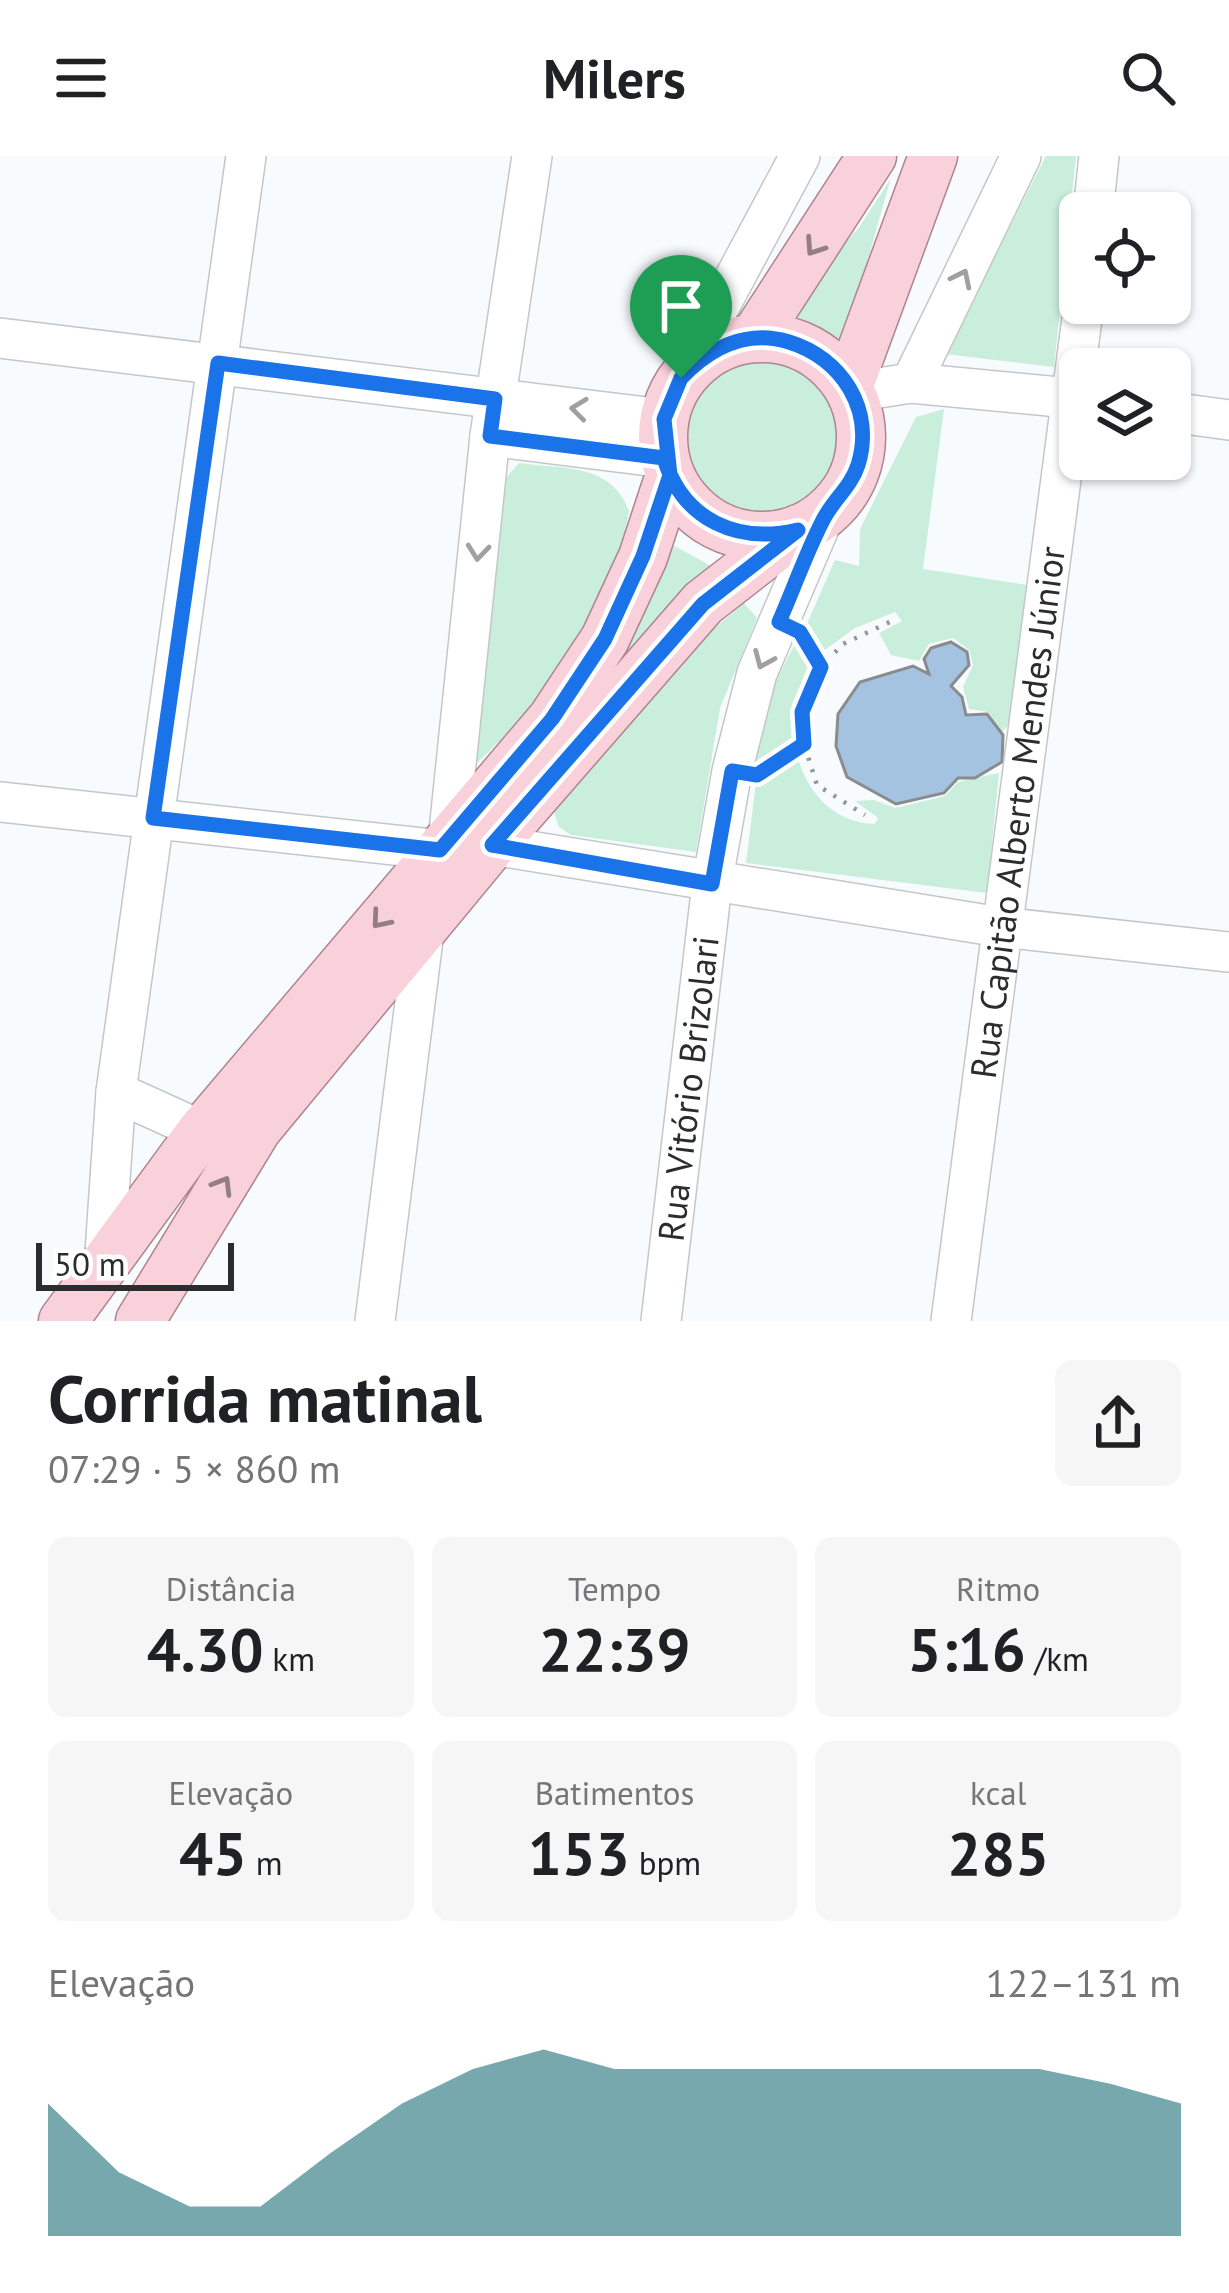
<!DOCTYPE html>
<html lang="pt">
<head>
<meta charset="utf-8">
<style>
  :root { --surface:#fff; --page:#f6f6f6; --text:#202124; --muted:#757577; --accent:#3d848d }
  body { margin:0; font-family:"PT Sans",sans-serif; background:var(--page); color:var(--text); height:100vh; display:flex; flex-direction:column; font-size:45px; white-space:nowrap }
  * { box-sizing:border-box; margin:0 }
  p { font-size:39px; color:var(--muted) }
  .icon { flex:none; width:66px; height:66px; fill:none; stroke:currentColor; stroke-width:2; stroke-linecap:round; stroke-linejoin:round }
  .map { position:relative; height:1165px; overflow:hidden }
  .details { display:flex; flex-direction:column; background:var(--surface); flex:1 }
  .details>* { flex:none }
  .tools { position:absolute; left:1059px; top:36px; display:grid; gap:24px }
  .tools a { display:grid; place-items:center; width:132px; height:132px; border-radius:18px; background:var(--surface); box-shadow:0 3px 9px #0004; font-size:60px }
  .scale { position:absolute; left:36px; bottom:30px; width:198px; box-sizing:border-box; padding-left:12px; border:6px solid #2b2c2d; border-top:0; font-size:33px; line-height:42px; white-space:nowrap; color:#2b2c2d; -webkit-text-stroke:9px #fff; paint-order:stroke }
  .pin { position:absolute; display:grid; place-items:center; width:102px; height:102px; color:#fff; margin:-123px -51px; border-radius:50% 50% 50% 0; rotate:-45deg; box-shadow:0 0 12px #0007 }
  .pin .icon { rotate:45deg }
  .round { display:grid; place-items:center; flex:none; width:126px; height:126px; border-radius:18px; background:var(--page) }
  .summary { display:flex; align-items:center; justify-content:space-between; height:204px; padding:0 48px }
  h1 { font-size:66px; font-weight:700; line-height:90px }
  .stats { display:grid; grid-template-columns:repeat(3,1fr); gap:18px; height:204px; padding:12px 48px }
  .stats div { display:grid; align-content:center; border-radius:18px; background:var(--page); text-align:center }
  .stats b { font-size:60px; font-weight:700 }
  .stats small { font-size:33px; font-weight:400 }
  .stats p { font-size:33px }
  .chart { height:336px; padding:24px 48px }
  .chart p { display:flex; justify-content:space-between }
  .chart svg { width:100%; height:216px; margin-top:12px; fill:var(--accent); opacity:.7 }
  header { display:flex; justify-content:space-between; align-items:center; height:156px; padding:0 48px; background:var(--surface); font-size:54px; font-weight:700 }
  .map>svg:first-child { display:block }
  .green { fill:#caeedc }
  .building { fill:#a4c3e0; stroke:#898b8d; stroke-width:3 }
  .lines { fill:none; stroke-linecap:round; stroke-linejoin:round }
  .minor-casing { stroke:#c4c7c9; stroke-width:42 }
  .major-casing { stroke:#ae848e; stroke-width:51 }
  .path { stroke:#949799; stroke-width:4.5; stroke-dasharray:3 9; stroke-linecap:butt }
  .minor { stroke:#fff; stroke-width:39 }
  .major { stroke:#f9d1db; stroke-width:48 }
  .oneway { stroke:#927e84 }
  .oneway2 { stroke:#a0a0a0 }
  .route-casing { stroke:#fff; stroke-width:24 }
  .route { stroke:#1a73e8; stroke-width:15 }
  .labels { text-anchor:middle; stroke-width:9; stroke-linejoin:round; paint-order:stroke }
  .street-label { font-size:36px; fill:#2b2c2d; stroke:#fff }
</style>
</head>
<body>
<header><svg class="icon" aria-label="menu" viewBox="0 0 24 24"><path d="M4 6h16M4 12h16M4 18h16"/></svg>Milers<svg class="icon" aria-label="search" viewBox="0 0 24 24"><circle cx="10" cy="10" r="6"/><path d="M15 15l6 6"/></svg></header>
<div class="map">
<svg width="1229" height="1165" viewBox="0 0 1229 1165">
  <rect width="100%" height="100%" fill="#f8fbfe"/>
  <path class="green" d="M1046 0H1076L1054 211 945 198Z
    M891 22 868 103 855 199 811 170 776 159 858 73Z
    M687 281a77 77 0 1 1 154 0a77 77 0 1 1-154 0Z
    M944 253 923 413 1028 429 1013 566 1001 576 988 556 969 553 963 531 973 509 969 494 953 482 929 488 919 505 891 499 879 477 902 465 895 456 855 472 822 496 806 470 835 404 859 410 860 373 916 261Z
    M519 307C562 313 612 307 629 355 613 459 548 540 474 610L505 323Z
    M665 385 719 414 673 450 624 500 653 440Z
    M744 447 757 462 720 552 696 696 571 679 559 671 553 654 690 493Z
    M796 486 811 513 796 549 792 586 755 611 765 545Z
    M797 599C807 637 834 667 875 668L878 662 855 645 874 644 895 652 945 640 958 626 999 617 987 737 746 707 756 626Z"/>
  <path class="building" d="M951 486 967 496 969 509 951 530 962 541 966 559 987 558 1003 579 1002 606 975 622H958L944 637 896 648 847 621 836 590 838 558 860 526 913 510 929 518 924 503 931 492Z"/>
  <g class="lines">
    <g class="minor-casing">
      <g id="minor">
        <path d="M1093 57 1099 0"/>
        <path d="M0 182 663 263"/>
        <path d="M681 222 800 0"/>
        <path d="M911 227 1021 0"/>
        <path d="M853 236 911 227 1080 243"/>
        <path d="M1170 256 1229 264"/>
        <path d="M490 280 665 302"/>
        <path d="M0 646 440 694"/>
        <path d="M448 685 490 280 532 0"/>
        <path d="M492 689 1000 771 1229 796"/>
        <path d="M116 936 202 975"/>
        <path d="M104 1111 116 936 246 0"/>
        <path d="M375 1165 424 775"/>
        <path id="s1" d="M661 1165 712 728 732 615 757 517 825 358"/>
        <path id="s2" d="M951 1165 1084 147"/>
      </g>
    </g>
    <g class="major-casing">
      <path id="major" d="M663 281a99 99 0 1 1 198 0a99 99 0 1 1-198 0Z
        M754 182 872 0
        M850 226 933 0
        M63 1165 202 975 552 563 605 483 643 401 670 319
        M140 1165 257 973 492 689 703 447 798 373"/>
    </g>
    <path class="path" d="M807 487 821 511 843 488 894 464
      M804 588 802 556 821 511
      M766 613 804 588 817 629 865 659"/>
    <use href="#minor" class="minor"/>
    <use href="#major" class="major"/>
  </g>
  <defs><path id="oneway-chevron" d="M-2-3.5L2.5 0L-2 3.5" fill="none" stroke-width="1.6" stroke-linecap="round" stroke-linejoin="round" transform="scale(3)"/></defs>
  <g class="oneway">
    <use href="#oneway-chevron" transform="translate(814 91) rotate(124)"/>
    <use href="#oneway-chevron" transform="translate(380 764) rotate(130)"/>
    <use href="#oneway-chevron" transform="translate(223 1029) rotate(-59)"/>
  </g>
  <g class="oneway2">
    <use href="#oneway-chevron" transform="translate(962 122) rotate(-64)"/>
    <use href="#oneway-chevron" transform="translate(579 253) rotate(-173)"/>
    <use href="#oneway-chevron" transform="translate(478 396) rotate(96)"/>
    <use href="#oneway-chevron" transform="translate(763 504) rotate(113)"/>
  </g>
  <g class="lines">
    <g class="route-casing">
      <path id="route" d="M681 222 664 263 670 319 643 400 605 483 552 563 440 694 153 662 218 207 495 243 490 280 664 302C683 365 738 388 798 374L703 448 492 689 712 728 732 615 757 619 804 588 802 556 821 511 800 476 779 466C794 432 806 397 823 364 833 344 851 331 858 309 875 254 842 202 789 186 747 173 710 192 681 222"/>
    </g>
    <use href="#route" class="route"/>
  </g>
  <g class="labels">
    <g class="street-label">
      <text dy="13" stroke="none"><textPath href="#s2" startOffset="513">Rua Capitão Alberto Mendes Júnior</textPath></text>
      <text dy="13" stroke="none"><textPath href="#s1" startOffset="234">Rua Vitório Brizolari</textPath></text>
    </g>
  </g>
</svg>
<div class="tools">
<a><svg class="icon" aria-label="locate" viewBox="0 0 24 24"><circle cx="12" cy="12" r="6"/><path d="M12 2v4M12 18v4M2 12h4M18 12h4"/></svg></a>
<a><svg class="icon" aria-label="layers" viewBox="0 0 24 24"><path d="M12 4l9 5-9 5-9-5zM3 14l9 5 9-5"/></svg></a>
</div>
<div class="scale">50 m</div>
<div class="pin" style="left:681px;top:222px;background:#1e9e55"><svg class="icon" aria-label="arrive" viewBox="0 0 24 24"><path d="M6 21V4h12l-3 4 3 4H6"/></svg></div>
</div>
<section class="details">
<div class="summary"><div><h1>Corrida matinal</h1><p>07:29 · 5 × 860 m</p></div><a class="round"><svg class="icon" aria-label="share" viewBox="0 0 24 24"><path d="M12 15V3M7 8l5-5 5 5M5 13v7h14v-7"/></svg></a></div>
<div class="stats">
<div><p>Distância</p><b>4.30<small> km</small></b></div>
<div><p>Tempo</p><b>22:39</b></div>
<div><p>Ritmo</p><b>5:16<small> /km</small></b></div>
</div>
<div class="stats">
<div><p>Elevação</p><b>45<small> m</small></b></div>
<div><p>Batimentos</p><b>153<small> bpm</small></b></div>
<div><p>kcal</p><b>285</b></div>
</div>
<div class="chart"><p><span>Elevação</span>122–131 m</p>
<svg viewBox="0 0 160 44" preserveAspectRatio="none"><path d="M0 44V17L10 31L20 38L30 38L40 27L50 17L60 10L70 6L80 10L90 10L100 10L110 10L120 10L130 10L140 10L150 13L160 17V44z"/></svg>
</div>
</section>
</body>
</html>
